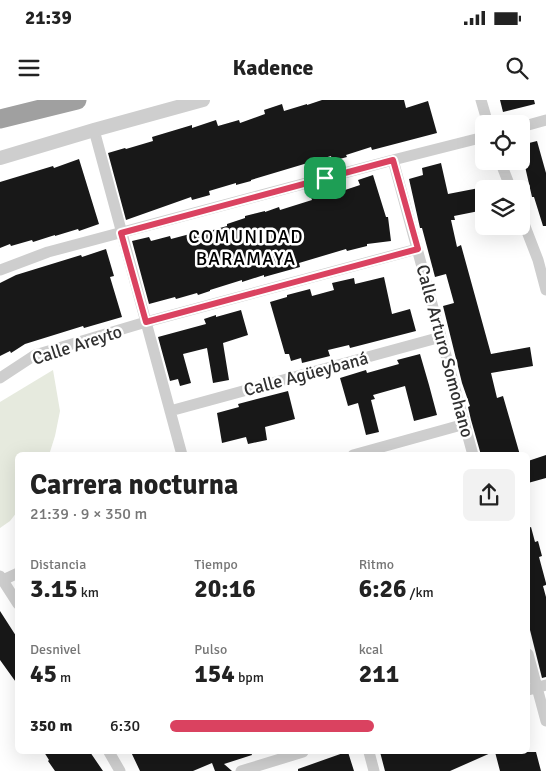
<!DOCTYPE html>
<html lang="es">
<head>
<meta charset="utf-8">
<style>
  :root { --surface:#fff; --page:#f2f2f2; --text:#222; --muted:#767676; --accent:#da4260 }
  body { margin:0; font-family:Signika,sans-serif; background:var(--page); color:var(--text); height:100vh; display:flex; flex-direction:column; font-size:19px; white-space:nowrap }
  * { box-sizing:border-box; margin:0 }
  p { font-size:16px; color:var(--muted) }
  .icon { flex:none; width:28px; height:28px; fill:none; stroke:currentColor; stroke-width:2; stroke-linecap:round; stroke-linejoin:round }
  .map { position:relative; flex:1; overflow:hidden }
  .sheet { position:absolute; left:15px; top:352px; width:515px; height:302px; display:flex; flex-direction:column; background:var(--surface); border-radius:8px; box-shadow:0 5px 20px #0002 }
  .sheet>* { flex:none }
  .fabs { position:absolute; left:475px; top:15px; display:grid; gap:10px }
  .fabs a { display:grid; place-items:center; width:55px; height:55px; border-radius:8px; background:var(--surface); box-shadow:0 5px 20px #0002; font-size:25px }
  .pin { position:absolute; display:grid; place-items:center; width:42px; height:42px; color:#fff; margin:-21px; border-radius:10px; box-shadow:0 2px 8px #0006 }
  .round { display:grid; place-items:center; flex:none; width:52px; height:52px; border-radius:8px; background:var(--page) }
  .headline { display:flex; align-items:center; justify-content:space-between; height:85px; padding:0 15px }
  h1 { font-size:28px; font-weight:800; line-height:38px }
  .stats { display:grid; grid-template-columns:repeat(3,1fr); gap:8px; height:85px; padding:5px 15px }
  .stats div { display:grid; align-content:center }
  .stats b { font-size:25px; font-weight:800 }
  .stats small { font-size:14px; font-weight:400 }
  .stats p { font-size:14px }
  ul { padding:0 15px; list-style:none; font-size:16px }
  li { display:grid; grid-template-columns:80px 60px 1fr; align-items:center; height:38px }
  li i { height:12px; border-radius:6px; background:var(--accent) }
  .status { display:flex; justify-content:space-between; align-items:center; height:35px; padding:0 25px; background:var(--surface); direction:ltr }
  .status svg { height:14px; fill:currentColor }
  header { display:flex; justify-content:space-between; align-items:center; height:65px; padding:0 15px; background:var(--surface); font-size:22px; font-weight:800 }
  .map>svg:first-child { display:block }
  .green { fill:#e6eade }
  .building { fill:#181818 }
  .lines { fill:none; stroke-linecap:round; stroke-linejoin:round }
  .minor { stroke:#cecece; stroke-width:11 }
  .tertiary { stroke:#cecece; stroke-width:14 }
  .trunk { stroke:#a0a0a0; stroke-width:19 }
  .route-casing { stroke:#fff; stroke-width:10 }
  .route { stroke:#da4260; stroke-width:6 }
  .labels { text-anchor:middle; stroke-width:5; stroke-linejoin:round; paint-order:stroke }
  .street-label { font-size:18px; fill:#313131; stroke:#fff }
  .neighbourhood-label { font-size:19px; letter-spacing:1px; fill:#000; stroke:#fff }
</style>
</head>
<body>
<div class="status"><b>21:39</b><svg viewBox="0 0 49 12"><path d="M0 12V9h3v3zM5 12V6h3v6zM10 12V3h3v9zM15 12V0h3v12zM26 1h20v11H26zM47 4h2v5h-2z"/></svg></div>
<header><svg class="icon" aria-label="menu" viewBox="0 0 24 24"><path d="M4 6h16M4 12h16M4 18h16"/></svg>Kadence<svg class="icon" aria-label="search" viewBox="0 0 24 24"><circle cx="10" cy="10" r="6"/><path d="M15 15l6 6"/></svg></header>
<div class="map">
<svg width="546" height="671" viewBox="0 0 546 671">
  <rect width="100%" height="100%" fill="#fff"/>
  <path class="green" d="M53 270 60 311 55 336 49 355H18L17 412 10 421 0 428V302Z"/>
  <path class="building" d="M322 0H404L406 8 428 1 437 33 372 50 371 47 346 55 347 57 332 61 331 56 251 80V81L236 85V83L209 91 210 95 192 100 191 97 126 120 108 53 125 48 126 49 153 41 152 37 192 25V28L216 20 218 26 239 20 240 23 265 14 264 10 282 4 284 11 307 4V5Z
    M500 0H534L535 4 503 12Z
    M537 41 546 73V126H543L534 97H532L524 62 521 63V45Z
    M79 59 99 124 79 131 78 129 55 136V135L33 142 32 140 11 146 10 144 0 148V82L53 66 54 68Z
    M441 63 448 94 479 88 484 110 454 116 455 120H451L457 147 461 145 491 254 530 247 533 266 491 273 497 298 503 296 520 355H481L471 320 468 307 470 306 462 283 443 206 454 203 446 174 435 177 422 128H420L409 79 423 75 422 68Z
    M373 75 386 117H388L391 141 367 144V146L347 151 346 149 299 163 300 167 264 177V175L242 182V180L210 190V191L198 195 197 193 176 199 175 197 149 204 132 141 149 137 151 141 170 136 171 139 205 130 206 132 227 126V124L245 118V116L265 111V112L279 107 280 110 312 100 311 97 329 91 330 95 360 85 358 80Z
    M106 149 114 176 110 177 122 217 84 228 83 226 25 244 11 253 10 251 0 256V183L16 175 81 155 82 157Z
    M384 177 392 214 410 209 416 231 350 248 349 245 328 250 330 256 302 263 301 258 291 261 289 254H285L270 202 287 197V195L310 189 312 196 334 190 332 183 354 178 355 184Z
    M241 210 248 235 223 243 229 280 213 283 207 248 183 254 191 283 180 286 178 279 170 281 158 237 206 224 204 219 216 215V217Z
    M420 254 429 285 437 315 414 321 405 286 373 295 375 299 371 300 379 332 366 335 358 303 348 306 340 278 366 270 367 273 399 264 397 260Z
    M288 291 295 319 265 327 267 340 248 344 246 337 222 343 217 313 239 307 238 304Z
    M546 355V378L528 383V361Z
    M531 427 535 442 538 441 542 456 539 457 546 483V485L543 486 546 497V577L542 578 528 522V428Z
    M0 511 18 539V585L0 560Z
    M44 652H90L103 671H55L48 661 49 660Z
    M131 652H251L252 655 224 664 232 671H215L212 663 193 671H140Z
    M346 652H348L354 671H298V669Z
    M380 652H493L450 671H385Z
    M495 652H536L541 671H500Z"/>
  <g class="lines">
    <path class="minor" d="M481 0 488 24
      M521 27 546 20
      M94 30 182 355
      M393 60 473 355
      M500 61 511 89
      M521 116 538 160 546 190
      M0 170 48 152 393 60 484 37
      M0 278 35 255 146 222 417 149
      M170 311 441 237
      M353 355 465 324
      M0 476 18 504
      M3 480 18 473
      M528 554 546 621
      M528 590 546 585
      M109 652 120 671
      M369 652 374 671
      M241 671 303 652"/>
    <path class="tertiary" d="M0 58 94 30 203 0"/>
    <path class="trunk" d="M0 19 77 0"/>
  </g>
  <g class="lines">
    <g class="route-casing">
      <path id="route" d="M393 60 418 149 146 222 121 133Z"/>
    </g>
    <use href="#route" class="route"/>
  </g>
  <g class="labels">
    <g class="street-label">
      <text transform="translate(77 245) rotate(-18)" y="6">Calle Areyto</text>
      <text transform="translate(445 251) rotate(75)" y="6">Calle Arturo Somohano</text>
      <text transform="translate(306 274) rotate(-15)" y="6">Calle Agüeybaná</text>
    </g>
    <g class="neighbourhood-label">
      <text x="246" y="143">COMUNIDAD<tspan x="246" dy="22">BARAMAYA</tspan></text>
    </g>
  </g>
</svg>
<div class="fabs">
<a><svg class="icon" aria-label="locate" viewBox="0 0 24 24"><circle cx="12" cy="12" r="6"/><path d="M12 2v4M12 18v4M2 12h4M18 12h4"/></svg></a>
<a><svg class="icon" aria-label="layers" viewBox="0 0 24 24"><path d="M12 4l9 5-9 5-9-5zM3 14l9 5 9-5"/></svg></a>
</div>
<div class="pin" style="left:325px;top:78px;background:#1e9e55"><svg class="icon" aria-label="arrive" viewBox="0 0 24 24"><path d="M6 21V4h12l-3 4 3 4H6"/></svg></div>
<section class="sheet">
<div class="headline"><div><h1>Carrera nocturna</h1><p>21:39 · 9 × 350 m</p></div><a class="round"><svg class="icon" aria-label="share" viewBox="0 0 24 24"><path d="M12 15V3M7 8l5-5 5 5M5 13v7h14v-7"/></svg></a></div>
<div class="stats">
<div><p>Distancia</p><b>3.15<small> km</small></b></div>
<div><p>Tiempo</p><b>20:16</b></div>
<div><p>Ritmo</p><b>6:26<small> /km</small></b></div>
</div>
<div class="stats">
<div><p>Desnivel</p><b>45<small> m</small></b></div>
<div><p>Pulso</p><b>154<small> bpm</small></b></div>
<div><p>kcal</p><b>211</b></div>
</div>
<ul>
<li><b>350 m</b>6:30<i style="width:59%"></i></li>
</ul>
</section>
</div>
</body>
</html>
